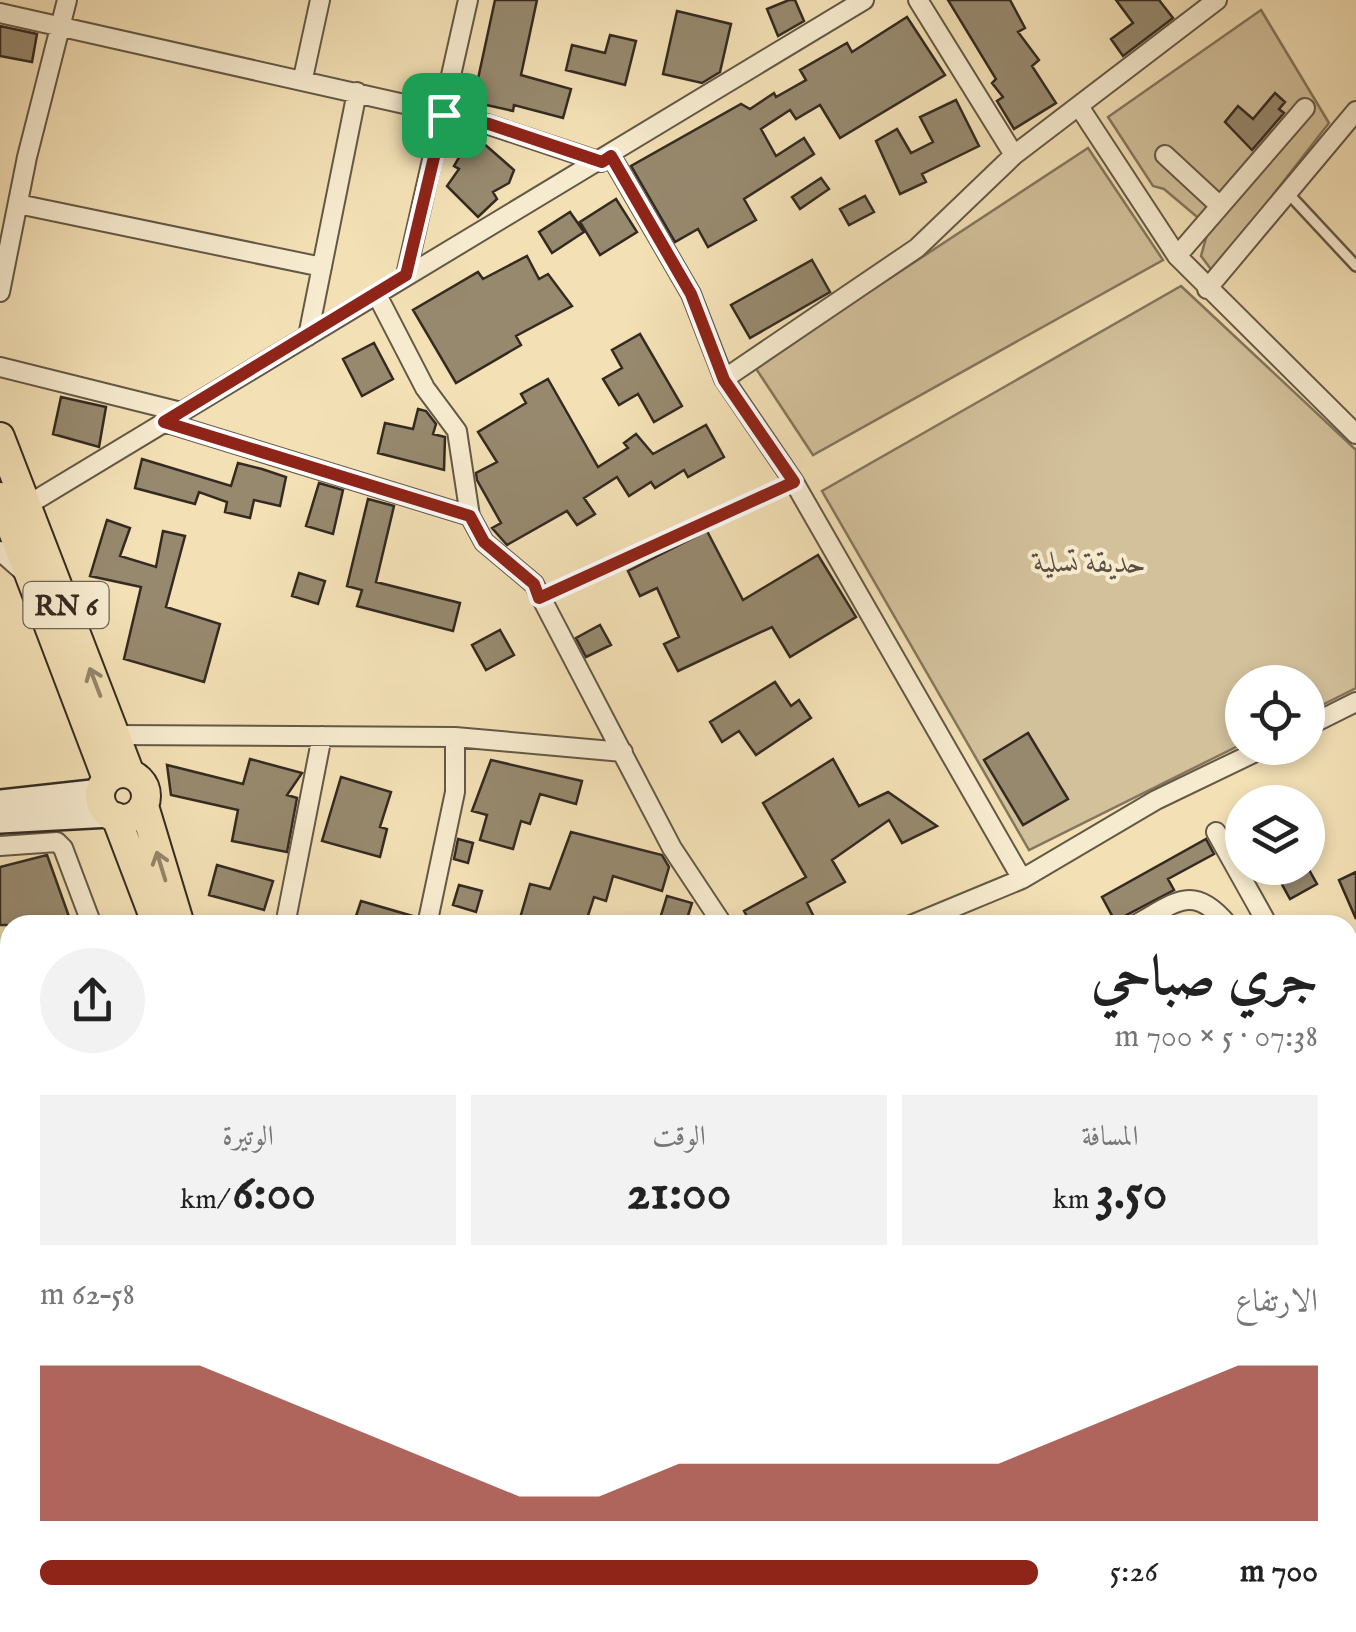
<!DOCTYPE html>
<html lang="ar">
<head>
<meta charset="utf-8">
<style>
  :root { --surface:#fff; --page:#f2f2f2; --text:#222; --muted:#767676; --accent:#8f2418 }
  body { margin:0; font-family:"IM FELL English",Amiri,serif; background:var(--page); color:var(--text); direction:rtl; height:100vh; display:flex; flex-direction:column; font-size:38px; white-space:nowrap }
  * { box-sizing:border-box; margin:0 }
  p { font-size:32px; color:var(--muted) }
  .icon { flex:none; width:55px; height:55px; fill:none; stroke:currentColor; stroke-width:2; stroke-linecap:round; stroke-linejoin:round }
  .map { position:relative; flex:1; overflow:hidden; direction:ltr }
  .details { position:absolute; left:0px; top:915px; width:1358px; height:718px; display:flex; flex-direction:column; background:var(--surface); border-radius:30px 30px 0 0; box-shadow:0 5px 15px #0003; direction:rtl }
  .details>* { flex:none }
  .buttons { position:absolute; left:1225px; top:665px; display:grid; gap:20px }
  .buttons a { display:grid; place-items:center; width:100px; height:100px; border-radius:50%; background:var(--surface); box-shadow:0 5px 15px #0003; font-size:50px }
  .pin { position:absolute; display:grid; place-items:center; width:85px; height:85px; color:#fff; margin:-42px; border-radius:20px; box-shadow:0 5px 15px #0006 }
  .round { display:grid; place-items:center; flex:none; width:105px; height:105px; border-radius:52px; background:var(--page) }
  .overview { display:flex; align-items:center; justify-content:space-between; height:170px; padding:0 40px }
  h1 { font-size:55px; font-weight:700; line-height:75px }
  .metrics { display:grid; grid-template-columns:repeat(3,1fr); gap:15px; height:170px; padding:10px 40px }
  .metrics div { display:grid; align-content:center; border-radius:0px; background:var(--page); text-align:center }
  .metrics b { font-size:50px; font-weight:700 }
  .metrics small { font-size:28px; font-weight:400 }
  .metrics p { font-size:28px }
  .chart { height:280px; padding:20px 40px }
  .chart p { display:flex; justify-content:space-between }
  .chart svg { width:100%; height:180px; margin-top:10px; fill:var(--accent); opacity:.7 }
  ul { padding:0 40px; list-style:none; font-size:32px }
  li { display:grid; grid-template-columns:160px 120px 1fr; align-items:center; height:75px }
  li i { height:25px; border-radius:12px; background:var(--accent) }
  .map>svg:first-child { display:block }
  .green { fill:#d3c19c; stroke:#84765e; stroke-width:2.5 }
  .building { fill:#97896e; stroke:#342a21; stroke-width:2.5 }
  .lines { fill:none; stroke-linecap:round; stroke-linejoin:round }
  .service-casing { stroke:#645846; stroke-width:14 }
  .minor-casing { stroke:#645846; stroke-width:22 }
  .secondary-casing { stroke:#342a21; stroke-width:30 }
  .primary-casing { stroke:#342a21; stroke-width:32 }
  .path { stroke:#342a21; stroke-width:2.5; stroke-dasharray:2.5 5; stroke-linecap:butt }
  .service { stroke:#f7ebcf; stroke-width:9 }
  .minor { stroke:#f7ebcf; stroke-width:18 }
  .secondary { stroke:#f7ebcf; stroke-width:25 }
  .primary { stroke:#f3e0b5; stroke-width:28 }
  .oneway { stroke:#94856b }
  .route-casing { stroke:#fff; stroke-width:20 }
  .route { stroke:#8f2418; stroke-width:12 }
  .labels { text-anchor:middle; stroke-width:8; stroke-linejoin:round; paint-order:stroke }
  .shield { fill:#f7ebcf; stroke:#6e6455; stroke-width:2.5 }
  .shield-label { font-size:28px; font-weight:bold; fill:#342a21 }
  .park-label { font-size:30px; font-style:italic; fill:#5c5040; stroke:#f7ebcf }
</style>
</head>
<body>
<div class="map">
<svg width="1356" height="1632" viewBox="0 0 1356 1632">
  <rect width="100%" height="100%" fill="#f3e0b5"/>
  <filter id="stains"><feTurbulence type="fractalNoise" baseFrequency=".002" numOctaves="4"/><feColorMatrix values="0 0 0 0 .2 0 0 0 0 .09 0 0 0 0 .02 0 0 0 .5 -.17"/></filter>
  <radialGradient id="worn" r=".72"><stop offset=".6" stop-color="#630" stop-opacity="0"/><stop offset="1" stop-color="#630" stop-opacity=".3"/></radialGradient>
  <path class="green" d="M1261 10 1329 123 1213 272 1201 256 1209 227 1164 189 1153 186 1108 117Z
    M1088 148 1163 260 813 455 755 367Z
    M1181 286 1356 450V688L1308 712V682H1242V744L1029 850 822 491Z"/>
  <path class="building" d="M495 0H537L521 75 571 89 563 118 514 105 513 111 473 102Z
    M789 0H795L804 21 778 36 767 9Z
    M948 0H1010L1025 28 1018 32 1039 60 1032 66 1056 103 1014 129 997 101 1003 97 992 83 996 79Z
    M1116 0H1159L1173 18 1123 56 1111 39 1133 23Z
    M677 11 731 24 720 72 702 83 663 74Z
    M907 17 945 75 840 138 820 105 796 119 790 110 761 129 776 156 804 138 814 154 744 199 756 220 708 247 698 229 675 242 631 166 741 104 750 109 774 93 776 97 806 80 800 70 847 43 852 52Z
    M0 26 37 34 32 62 0 56Z
    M610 35 636 41 625 85 566 70 572 45 605 53Z
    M1275 93 1285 102 1279 109 1284 113 1252 150 1225 122 1238 106 1253 119Z
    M956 100 979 146 922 174 926 182 900 194 876 141 897 129 911 153 933 142 920 117Z
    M482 142 514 170 509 183 493 192 497 199 478 217 447 186 459 169 454 166 461 154 469 149 473 153Z
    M821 178 829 189 800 209 792 197Z
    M865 196 874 212 849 225 840 209Z
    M616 199 637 232 600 255 580 222Z
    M570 212 584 232 552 253 539 232Z
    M527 256 539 279 548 274 572 306 516 336 521 345 456 383 413 310 478 272 483 279Z
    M812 260 830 292 750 338 731 305Z
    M640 334 682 406 654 422 638 394 619 405 603 379 622 368 612 350Z
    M374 343 393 379 362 396 343 359Z
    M548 379 598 467 628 448 624 443 636 434 653 454 706 425 724 457 688 477 684 470 655 488 651 482 629 496 617 477 584 498 595 514 577 525 567 511 507 545 492 528 501 523 477 480 476 473 497 462 478 432 526 403 521 394Z
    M61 397 106 407 99 447 53 434Z
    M418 409 426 411 436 424 433 434 445 437 444 470 378 453 385 423 413 429Z
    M142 459 231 486 238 463 262 469 286 477 280 506 254 500 250 518 225 512 227 502 199 492 195 504 135 488Z
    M319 483 343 490 333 534 306 526Z
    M368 499 394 506 376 582 460 603 453 631 357 606 362 590 347 586Z
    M107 520 130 528 120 556 156 567 163 531 185 536 166 607 220 624 204 682 124 659 141 587 90 576Z
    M707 531 743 600 818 555 856 617 790 657 772 627 678 671 664 644 679 637 657 588 640 596 628 571Z
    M299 573 325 581 318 604 292 596Z
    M600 625 611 645 586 657 576 638Z
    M500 630 514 655 486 670 472 645Z
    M775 682 791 706 799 700 811 718 756 755 739 731 722 742 710 722Z
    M1028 733 1068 799 1023 825 984 760Z
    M250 759 302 773 287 795 297 798 287 852 232 841 238 810 171 795 167 765 243 784Z
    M833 759 859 806 888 792 937 826 902 843 889 820 832 860 845 882 807 903 818 925H752L744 911 806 877 763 803Z
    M491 760 582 781 576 804 540 794 530 824 521 821 513 849 480 840 487 815 472 811Z
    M341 777 391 792 380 827 387 829 380 857 322 841Z
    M571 832 662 855 669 867 662 891 613 876 606 901 594 897 585 925H518L530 884 550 889Z
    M458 839 473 843 468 863 454 859Z
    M1206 839 1214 854 1168 879 1174 890 1115 921 1102 897Z
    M47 855 72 925H0V867Z
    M217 865 273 881 264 910 209 895Z
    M1273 868H1308L1317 884 1290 899Z
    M1356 872V919L1339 880Z
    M459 885 482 891 476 912 453 905Z
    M667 896 692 903 685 925H658Z
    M361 901 416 917 415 925H353Z"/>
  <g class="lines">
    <g class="service-casing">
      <path id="service" d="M1287 192 1356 266"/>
    </g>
    <g class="minor-casing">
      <path id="minor" d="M918 0 1014 155
        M0 13 471 119 601 162
        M303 78 320 0
        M1080 108 1177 256 1356 434
        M1165 155 1220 206
        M611 156 691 294 724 379 794 482 1022 879
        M18 204 322 267
        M1177 256 1305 108
        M406 275 468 0
        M1207 289 1356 111
        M0 292 27 157 67 0
        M377 295 425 388 457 431 470 516 484 542 534 584 672 848 723 925
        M308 336 357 92
        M0 367 181 412
        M724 379 917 248 1014 155 1217 0
        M164 422 470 516
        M21 509 864 0
        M0 551 26 574
        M1308 726 1356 702
        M116 735 455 737 623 752
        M1216 832 1268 925
        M0 846 57 842 63 848 92 925
        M285 925 322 736
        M427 925 455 792V737
        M911 925 1022 879 1156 800 1264 748
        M1135 925C1175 903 1193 882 1228 925
        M0 977 10 1005
        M1348 1026 1356 1021
        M0 1053 10 1050
        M1348 1062 1356 1057
        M0 1176 10 1173
        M1348 1196 1356 1191
        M1348 1242 1356 1257
        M1348 1333 1356 1326
        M1348 1487 1356 1482
        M533 1622 538 1632
        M676 1622 680 1632
        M791 1622 796 1632
        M1016 1622 1020 1632
        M1078 1632 1096 1622"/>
    </g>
    <g class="secondary-casing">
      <path id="secondary" d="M0 803 101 792
        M0 820 110 814"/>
    </g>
    <g class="primary-casing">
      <path id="primary" d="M0 437 130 774
        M0 497 107 779
        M100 796a23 23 0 1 1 46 0a23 23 0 1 1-46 0Z
        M144 806 180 925
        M116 817 157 925
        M415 1622 418 1632
        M437 1622 441 1632"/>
    </g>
    <path class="path" d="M559 589 779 489"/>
    <use href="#service" class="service"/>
    <use href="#minor" class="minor"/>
    <use href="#secondary" class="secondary"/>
    <use href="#primary" class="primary"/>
  </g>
  <defs><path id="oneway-shaft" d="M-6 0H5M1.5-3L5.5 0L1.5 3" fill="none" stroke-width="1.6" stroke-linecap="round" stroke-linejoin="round" transform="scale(2.5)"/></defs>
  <g class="oneway">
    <use href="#oneway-shaft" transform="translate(95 682) rotate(-111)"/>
    <use href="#oneway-shaft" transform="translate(161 866) rotate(-107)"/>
  </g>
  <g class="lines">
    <g class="route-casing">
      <path id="route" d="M444 115 489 124 602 162 611 156 691 294 724 380 794 482 539 598 534 584 484 542 470 516 164 422 406 275Z"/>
    </g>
    <use href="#route" class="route"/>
  </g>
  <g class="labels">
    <rect class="shield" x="23.5" y="582" width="85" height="46" rx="8"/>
    <g class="shield-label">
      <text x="66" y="615">RN 6</text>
    </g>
    <g class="park-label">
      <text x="1090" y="572">حديقة تسلية</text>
    </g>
  </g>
  <rect width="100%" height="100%" filter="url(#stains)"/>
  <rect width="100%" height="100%" fill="url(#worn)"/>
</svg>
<div class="buttons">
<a><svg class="icon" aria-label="locate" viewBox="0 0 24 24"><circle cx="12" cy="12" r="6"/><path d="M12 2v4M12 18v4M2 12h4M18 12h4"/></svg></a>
<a><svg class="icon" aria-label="layers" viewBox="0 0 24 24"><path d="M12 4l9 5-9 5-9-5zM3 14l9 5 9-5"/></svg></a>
</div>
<div class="pin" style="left:444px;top:115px;background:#1e9e55"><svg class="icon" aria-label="arrive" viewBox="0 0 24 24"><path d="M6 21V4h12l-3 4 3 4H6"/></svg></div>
<section class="details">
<div class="overview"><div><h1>جري صباحي</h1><p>07:38 · 5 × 700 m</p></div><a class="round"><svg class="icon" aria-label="share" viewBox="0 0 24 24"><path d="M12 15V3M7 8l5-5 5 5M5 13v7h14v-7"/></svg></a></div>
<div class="metrics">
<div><p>المسافة</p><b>3.50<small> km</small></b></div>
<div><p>الوقت</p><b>21:00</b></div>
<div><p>الوتيرة</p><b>6:00<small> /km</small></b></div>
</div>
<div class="chart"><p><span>الارتفاع</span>58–62 m</p>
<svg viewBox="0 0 160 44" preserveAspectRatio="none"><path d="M0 44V6L10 6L20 6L30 14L40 22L50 30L60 38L70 38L80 30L90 30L100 30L110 30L120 30L130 22L140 14L150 6L160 6V44z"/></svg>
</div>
<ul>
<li><b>700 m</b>5:26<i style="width:100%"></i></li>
</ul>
</section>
</div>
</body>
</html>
